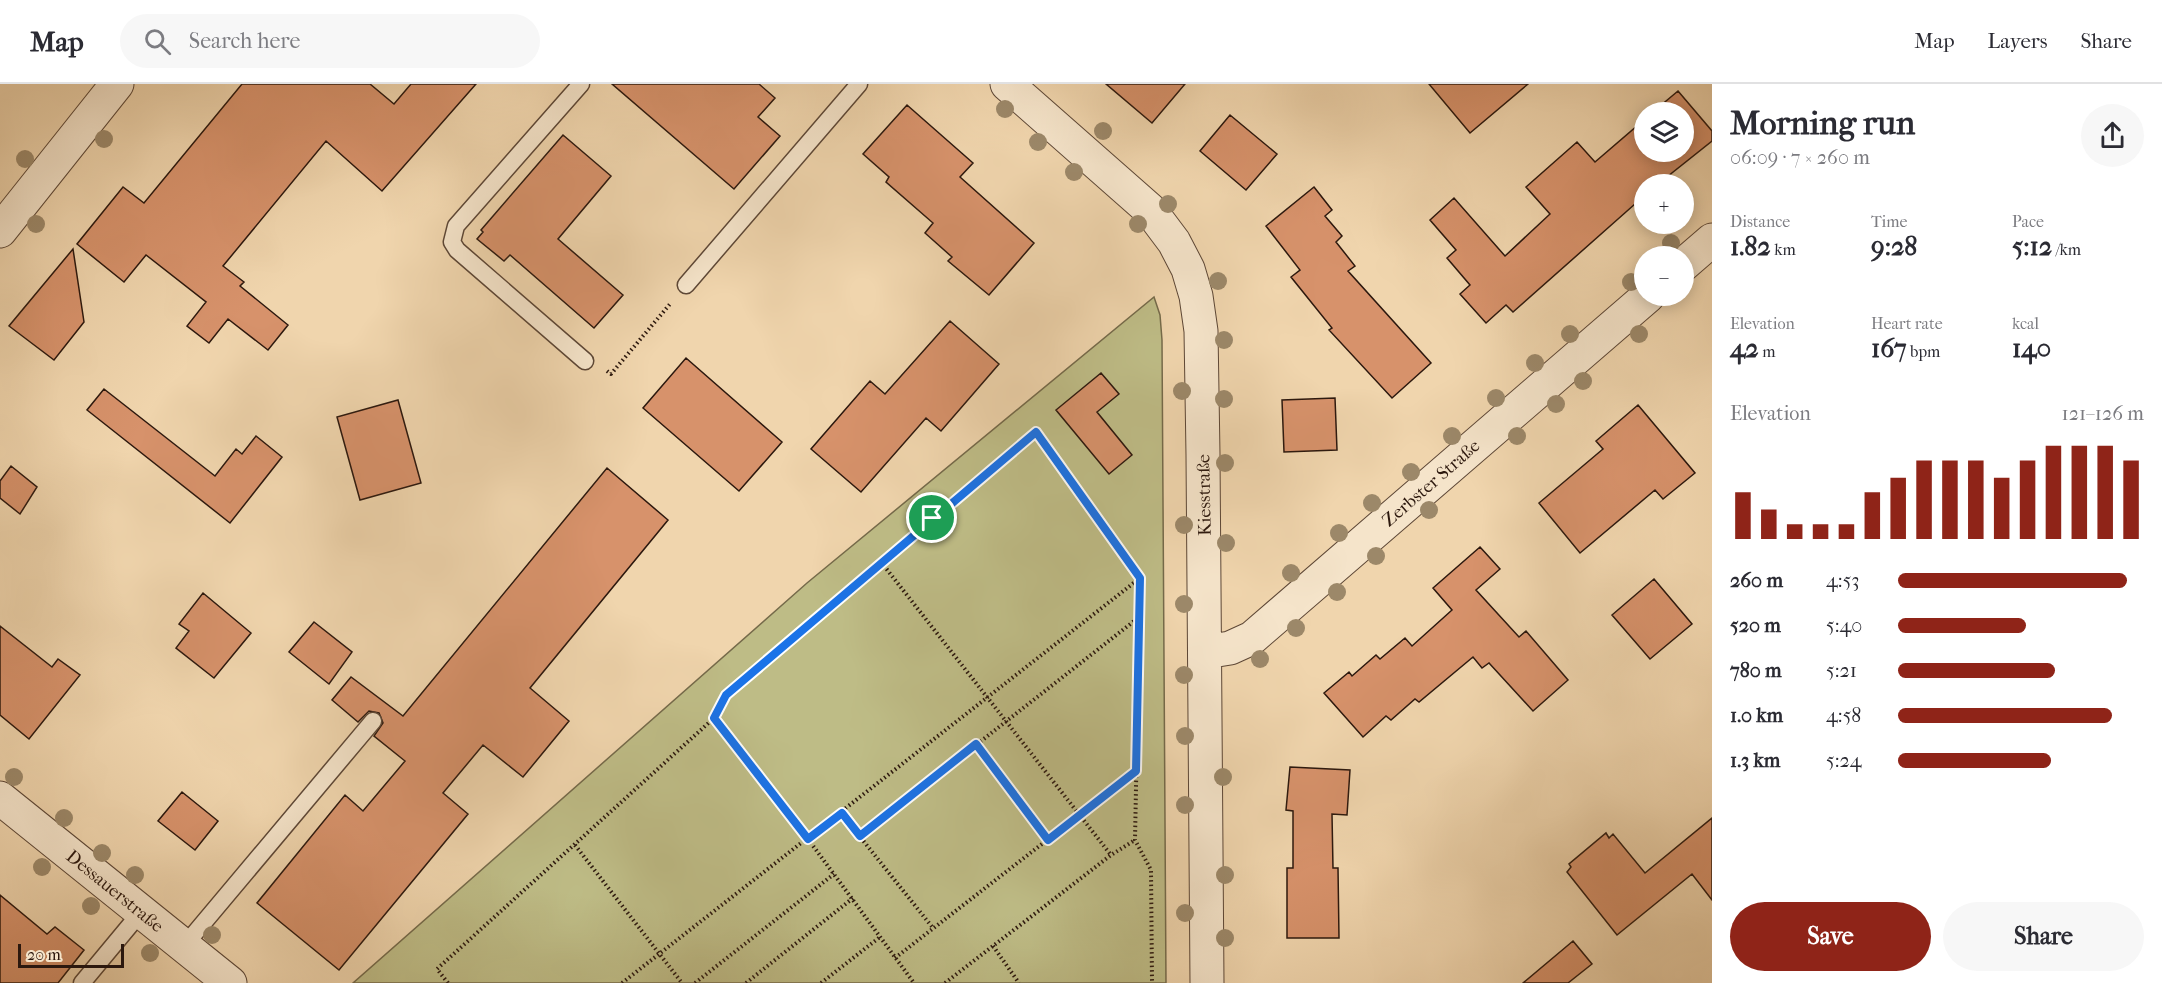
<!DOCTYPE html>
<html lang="en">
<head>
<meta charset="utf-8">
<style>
  :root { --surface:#fff; --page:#f7f7f7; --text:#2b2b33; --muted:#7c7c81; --line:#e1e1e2; --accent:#8f2418 }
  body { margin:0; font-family:"IM FELL French Canon",serif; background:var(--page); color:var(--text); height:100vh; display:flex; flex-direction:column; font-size:22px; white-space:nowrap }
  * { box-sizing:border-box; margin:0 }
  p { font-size:20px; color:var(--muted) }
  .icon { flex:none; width:33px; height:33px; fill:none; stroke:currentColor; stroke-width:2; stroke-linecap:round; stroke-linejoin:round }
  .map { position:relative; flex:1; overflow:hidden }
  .details { display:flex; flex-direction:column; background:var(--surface); width:450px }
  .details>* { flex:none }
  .tools { position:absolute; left:1634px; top:18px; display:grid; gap:12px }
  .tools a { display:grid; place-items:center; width:60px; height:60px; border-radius:50%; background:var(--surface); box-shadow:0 3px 15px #0003; font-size:30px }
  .scale { position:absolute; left:18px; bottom:15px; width:106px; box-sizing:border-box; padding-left:6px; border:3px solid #2c180e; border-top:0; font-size:16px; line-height:21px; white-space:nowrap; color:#2c180e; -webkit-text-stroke:4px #f5e4ca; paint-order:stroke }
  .pin { position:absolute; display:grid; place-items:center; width:51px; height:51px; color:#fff; margin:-26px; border:3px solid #fff; border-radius:50%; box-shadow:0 2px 6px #0007 }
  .round { display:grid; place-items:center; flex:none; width:63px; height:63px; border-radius:32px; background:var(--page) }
  .head { display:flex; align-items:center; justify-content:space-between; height:102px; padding:0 18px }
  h1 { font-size:33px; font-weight:700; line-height:45px }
  .metrics { display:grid; grid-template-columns:repeat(3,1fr); gap:9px; height:102px; padding:6px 18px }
  .metrics div { display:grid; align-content:center }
  .metrics b { font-size:26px; font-weight:700 }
  .metrics small { font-size:16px; font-weight:400 }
  .metrics p { font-size:16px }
  .chart { height:168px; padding:12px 18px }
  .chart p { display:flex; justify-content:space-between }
  .chart svg { width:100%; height:108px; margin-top:6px; stroke:var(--accent); stroke-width:6 }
  .button { display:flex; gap:12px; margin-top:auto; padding:12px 18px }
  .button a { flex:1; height:69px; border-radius:36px; background:var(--accent); color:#fff; font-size:24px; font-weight:700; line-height:69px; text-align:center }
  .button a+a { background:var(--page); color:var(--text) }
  ul { padding:0 18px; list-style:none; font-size:20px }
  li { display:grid; grid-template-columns:96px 72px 1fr; align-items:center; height:45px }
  li i { height:15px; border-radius:8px; background:var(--accent) }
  header { display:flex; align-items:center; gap:36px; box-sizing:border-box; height:84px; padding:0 30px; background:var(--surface); border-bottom:2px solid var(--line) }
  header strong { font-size:28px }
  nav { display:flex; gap:33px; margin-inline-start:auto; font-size:21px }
  .search { width:420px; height:54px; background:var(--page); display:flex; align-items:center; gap:15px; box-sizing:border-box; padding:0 21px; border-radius:33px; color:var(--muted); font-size:22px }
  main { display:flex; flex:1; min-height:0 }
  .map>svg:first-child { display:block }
  .green { fill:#bebc86; stroke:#756a4a; stroke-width:1.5 }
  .building { fill:#d7926b; stroke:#2c180e; stroke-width:1.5 }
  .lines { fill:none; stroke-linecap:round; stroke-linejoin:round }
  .lane-casing { stroke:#5d4736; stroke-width:19 }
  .street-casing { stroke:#5d4736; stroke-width:35 }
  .path { stroke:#2c180e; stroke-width:4; stroke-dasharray:1.5 3; stroke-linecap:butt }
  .lane { stroke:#f5e4ca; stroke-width:16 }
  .street { stroke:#f5e4ca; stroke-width:33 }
  .tree { fill:#9c8869 }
  .route-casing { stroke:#fff; stroke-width:12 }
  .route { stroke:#1a73e8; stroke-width:8 }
  .labels { text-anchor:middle; stroke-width:6; stroke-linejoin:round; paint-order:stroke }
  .street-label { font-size:18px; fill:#2c180e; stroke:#f5e4ca }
</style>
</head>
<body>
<header>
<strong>Map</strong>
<div class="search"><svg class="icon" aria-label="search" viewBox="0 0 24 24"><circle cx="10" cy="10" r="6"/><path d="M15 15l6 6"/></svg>Search here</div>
<nav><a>Map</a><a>Layers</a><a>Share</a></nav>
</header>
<main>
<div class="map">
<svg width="1712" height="899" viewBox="0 0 1712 899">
  <rect width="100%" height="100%" fill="#f0d5ad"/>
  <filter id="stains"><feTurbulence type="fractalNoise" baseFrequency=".00333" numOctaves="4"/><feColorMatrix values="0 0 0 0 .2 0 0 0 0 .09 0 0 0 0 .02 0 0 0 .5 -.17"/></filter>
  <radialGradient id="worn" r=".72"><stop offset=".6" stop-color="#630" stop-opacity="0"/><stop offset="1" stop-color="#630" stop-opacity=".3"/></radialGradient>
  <path class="green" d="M1154 213 1160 231 1162 256 1166 899H353L807 499Z"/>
  <path class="building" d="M242 0H370L394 20 411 0H476L382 107 326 57 223 182 244 198 240 202 288 241 268 266 228 235 209 259 187 242 206 218 146 171 124 198 77 160 123 103 144 119Z
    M612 0H759L775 14 758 33 780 52 734 105Z
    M1106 0H1185L1152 39Z
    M1429 0H1528L1470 49Z
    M1678 7 1712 47V57L1658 100H1644V112L1513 228 1506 221 1486 239 1460 210 1470 201 1447 174 1456 166 1430 136 1454 114 1505 172 1550 130 1526 103 1577 58 1595 78 1644 36V68H1683V28H1653Z
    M907 21 973 79 960 93 1034 159 989 211 948 177 952 173 925 149 933 139 886 98 889 93 863 70Z
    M1230 31 1277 70 1246 106 1200 67Z
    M563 51 611 92 558 155 623 211 594 244 510 171 504 177 477 155 483 148 481 146Z
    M1314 103 1332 126 1325 132 1342 152 1336 158 1355 182 1348 187 1431 279 1392 314 1329 246 1332 244 1291 193 1300 186 1266 142Z
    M73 165 84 238 54 276 9 242Z
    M950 237 999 280 941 347 926 334 861 408 811 365 870 297 885 310Z
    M686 274 782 358 739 407 643 324Z
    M1101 289 1119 310 1097 328 1132 371 1109 390 1056 326Z
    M104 305 215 392 236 365 242 370 256 352 282 373 230 439 87 326Z
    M1335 314 1337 366 1284 368 1282 316Z
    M398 316 421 399 360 416 337 333Z
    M1638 321 1695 389 1663 415 1655 406 1580 469 1539 419 1603 365 1596 357Z
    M11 382 37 403 20 430 0 414V397Z
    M607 384 668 436 530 604 569 637 523 693 483 661 443 709 468 730 339 886 257 819 345 711 363 727 405 677 374 652 383 639 379 629 369 627 358 638 332 616 351 593 403 632Z
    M1480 463 1500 485 1476 506 1519 553 1526 547 1568 596 1533 627 1489 579 1482 584 1473 573 1419 618 1415 615 1391 636 1386 632 1363 653 1324 609 1349 588 1352 592 1376 571 1380 575 1405 554 1412 562 1452 526 1433 504Z
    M1654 495 1692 540 1650 575 1612 531Z
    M203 509 251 549 214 594 176 564 189 547 179 540Z
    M314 538 352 568 329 600 289 568Z
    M0 542 52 583 58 575 80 591 29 655 0 631Z
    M1290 683 1350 686 1347 731 1332 730 1333 784H1338L1339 854H1287V784H1293V727L1286 726Z
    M182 708 218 737 195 766 158 737Z
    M1712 734V816L1692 790 1617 851 1567 788 1571 783 1569 780 1606 749 1609 754 1613 750 1645 789Z
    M0 811 47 850 55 843 84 866 58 899H0Z
    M1573 857 1592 880 1568 899H1523Z"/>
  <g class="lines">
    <g class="lane-casing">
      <path id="lane" d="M581 0 456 142 452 158 457 166 585 277
        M686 201 859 0
        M184 862 373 637
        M82 899 141 828"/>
    </g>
    <g class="street-casing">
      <path id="street" d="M1007 0 1150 126 1174 158 1188 185 1196 212 1201 247 1203 371 1207 899
        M0 147 117 0
        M1683 181 1712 156
        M1205 568 1230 564 1252 554 1648 212
        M0 714 230 899"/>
    </g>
    <path class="path" d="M607 287 611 290 670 220
      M881 478 1111 771
      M714 634 808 755 914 899
      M976 660 1048 756
      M841 729 933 844
      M860 752 1138 534
      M575 761 682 899
      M993 862 1019 899
      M895 874 1136 687
      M448 899 437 885 714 634 726 611 1036 348 1140 494 1135 756 1151 786 1152 899
      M622 899 1140 494
      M695 899 834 790
      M746 899 853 814
      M821 899 880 853
      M945 899 1111 771 1135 756"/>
    <use href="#lane" class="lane"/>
    <use href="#street" class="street"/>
  </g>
  <g class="tree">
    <circle cx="1005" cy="25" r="9"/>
    <circle cx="1103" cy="47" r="9"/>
    <circle cx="104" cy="55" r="9"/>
    <circle cx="1038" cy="58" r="9"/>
    <circle cx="25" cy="75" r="9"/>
    <circle cx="1074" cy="88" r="9"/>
    <circle cx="1168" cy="120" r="9"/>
    <circle cx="36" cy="140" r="9"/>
    <circle cx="1138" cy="140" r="9"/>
    <circle cx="1671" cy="159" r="9"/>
    <circle cx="1218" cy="197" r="9"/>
    <circle cx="1631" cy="198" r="9"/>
    <circle cx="1570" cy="250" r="9"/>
    <circle cx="1639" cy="250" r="9"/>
    <circle cx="1224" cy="256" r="9"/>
    <circle cx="1535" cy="279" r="9"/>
    <circle cx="1583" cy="297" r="9"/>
    <circle cx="1182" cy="307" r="9"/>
    <circle cx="1496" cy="314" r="9"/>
    <circle cx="1224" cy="315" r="9"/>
    <circle cx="1556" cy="320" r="9"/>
    <circle cx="1452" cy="352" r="9"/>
    <circle cx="1517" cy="352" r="9"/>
    <circle cx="1225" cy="379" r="9"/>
    <circle cx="1411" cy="388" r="9"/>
    <circle cx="1372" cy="419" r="9"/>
    <circle cx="1429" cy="426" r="9"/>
    <circle cx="1184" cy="441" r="9"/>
    <circle cx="1339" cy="449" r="9"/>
    <circle cx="1226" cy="459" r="9"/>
    <circle cx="1376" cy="472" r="9"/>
    <circle cx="1291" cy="489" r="9"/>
    <circle cx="1337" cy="508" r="9"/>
    <circle cx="1184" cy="520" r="9"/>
    <circle cx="1296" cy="544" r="9"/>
    <circle cx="1260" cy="575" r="9"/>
    <circle cx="1184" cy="591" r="9"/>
    <circle cx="1185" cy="652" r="9"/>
    <circle cx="14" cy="693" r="9"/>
    <circle cx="1223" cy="693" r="9"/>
    <circle cx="1185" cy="721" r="9"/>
    <circle cx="64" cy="734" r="9"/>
    <circle cx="102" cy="769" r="9"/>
    <circle cx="42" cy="783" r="9"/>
    <circle cx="135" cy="791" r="9"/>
    <circle cx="1225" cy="791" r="9"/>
    <circle cx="91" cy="822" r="9"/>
    <circle cx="1185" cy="829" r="9"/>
    <circle cx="212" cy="851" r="9"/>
    <circle cx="1225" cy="854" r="9"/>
    <circle cx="150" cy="869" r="9"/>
  </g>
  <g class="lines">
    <g class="route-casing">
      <path id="route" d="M1036 348 1140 494 1136 687 1048 756 976 660 860 752 842 729 808 755 714 634 726 611Z"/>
    </g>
    <use href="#route" class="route"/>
  </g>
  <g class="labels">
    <g class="street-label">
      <text transform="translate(1431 399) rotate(-41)" y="6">Zerbster Straße</text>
      <text transform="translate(1204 411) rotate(-91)" y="6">Kiesstraße</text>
      <text transform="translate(115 807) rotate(39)" y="6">Dessauerstraße</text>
    </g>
  </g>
  <rect width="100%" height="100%" filter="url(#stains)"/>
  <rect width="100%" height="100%" fill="url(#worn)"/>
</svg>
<div class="tools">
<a><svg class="icon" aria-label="layers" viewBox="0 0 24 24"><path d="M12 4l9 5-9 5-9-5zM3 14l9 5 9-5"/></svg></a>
<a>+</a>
<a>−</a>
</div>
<div class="scale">20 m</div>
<div class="pin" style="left:932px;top:434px;background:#1e9e55"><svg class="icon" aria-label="arrive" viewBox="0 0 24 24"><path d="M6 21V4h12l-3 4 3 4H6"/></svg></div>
</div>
<section class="details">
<div class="head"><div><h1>Morning run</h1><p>06:09 · 7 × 260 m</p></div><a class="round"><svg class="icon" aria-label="share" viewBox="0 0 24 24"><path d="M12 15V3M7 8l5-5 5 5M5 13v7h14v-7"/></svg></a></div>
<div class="metrics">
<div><p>Distance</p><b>1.82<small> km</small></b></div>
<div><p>Time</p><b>9:28</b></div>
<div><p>Pace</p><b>5:12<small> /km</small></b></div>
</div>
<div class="metrics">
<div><p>Elevation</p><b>42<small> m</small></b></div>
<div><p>Heart rate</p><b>167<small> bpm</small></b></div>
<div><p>kcal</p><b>140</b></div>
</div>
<div class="chart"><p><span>Elevation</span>121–126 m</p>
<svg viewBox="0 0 160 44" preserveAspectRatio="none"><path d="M5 44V25M15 44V32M25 44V38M35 44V38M45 44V38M55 44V25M65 44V19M75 44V12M85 44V12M95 44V12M105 44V19M115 44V12M125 44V6M135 44V6M145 44V6M155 44V12"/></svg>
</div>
<ul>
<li><b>260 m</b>4:53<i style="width:93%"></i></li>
<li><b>520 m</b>5:40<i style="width:52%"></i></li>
<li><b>780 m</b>5:21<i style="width:64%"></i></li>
<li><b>1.0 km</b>4:58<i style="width:87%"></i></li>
<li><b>1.3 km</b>5:24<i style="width:62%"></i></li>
</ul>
<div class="button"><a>Save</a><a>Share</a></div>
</section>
</main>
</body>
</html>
